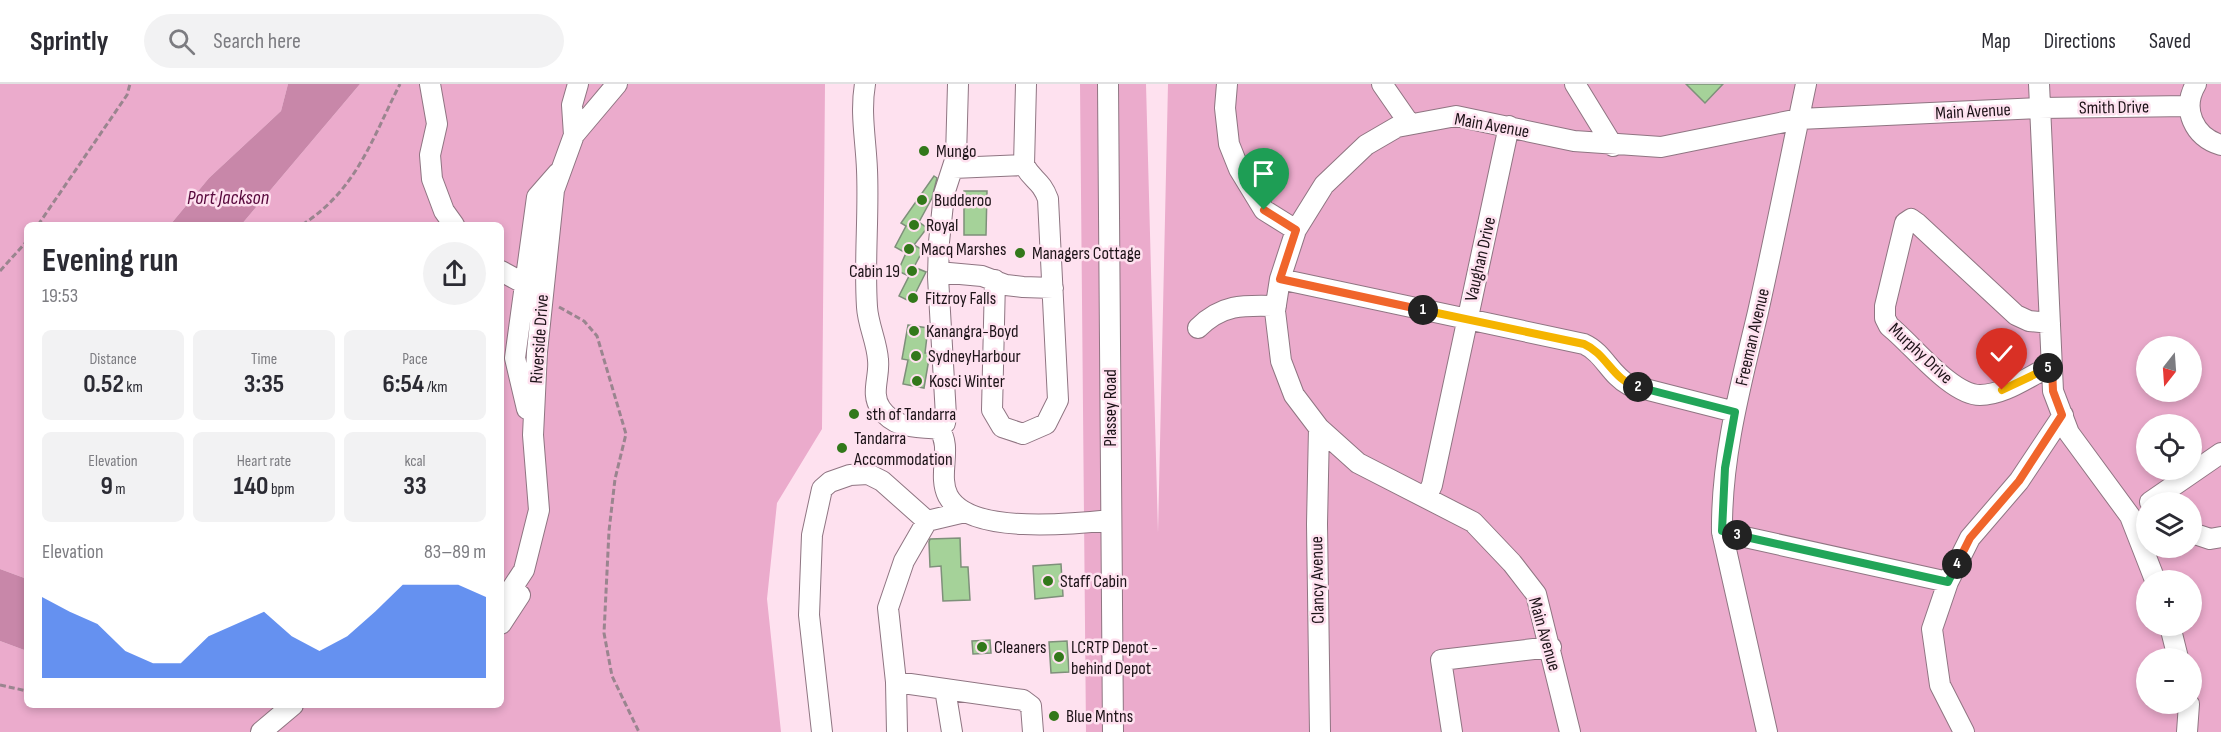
<!DOCTYPE html>
<html lang="en">
<head>
<meta charset="utf-8">
<style>
  :root { --surface:#fff; --page:#f2f2f3; --text:#2b2b33; --muted:#7c7c81; --line:#e1e1e2; --accent:#2563eb }
  body { margin:0; font-family:"Sofia Sans Condensed",sans-serif; background:var(--page); color:var(--text); height:100vh; display:flex; flex-direction:column; font-size:22px; white-space:nowrap }
  * { box-sizing:border-box; margin:0 }
  p { font-size:20px; color:var(--muted) }
  .icon { flex:none; width:33px; height:33px; fill:none; stroke:currentColor; stroke-width:2; stroke-linecap:round; stroke-linejoin:round }
  .map { position:relative; flex:1; overflow:hidden }
  .sheet { position:absolute; left:24px; top:138px; width:480px; height:486px; display:flex; flex-direction:column; background:var(--surface); border-radius:9px; box-shadow:0 3px 9px #0003 }
  .sheet>* { flex:none }
  .needle { width:39px; rotate:197deg }
  .buttons { position:absolute; left:2136px; top:252px; display:grid; gap:12px }
  .buttons a { display:grid; place-items:center; width:66px; height:66px; border-radius:50%; background:var(--surface); box-shadow:0 3px 9px #0003; font-size:30px }
  .pin { position:absolute; display:grid; place-items:center; width:51px; height:51px; color:#fff; margin:-62px -26px; border-radius:50% 50% 50% 0; rotate:-45deg; box-shadow:0 0 6px #0007 }
  .pin .icon { rotate:45deg }
  .km { position:absolute; width:30px; height:30px; margin:-15px; border-radius:50%; background:#222; color:#fff; font-size:16px; line-height:30px; text-align:center }
  .round { display:grid; place-items:center; flex:none; width:63px; height:63px; border-radius:32px; background:var(--page) }
  .summary { display:flex; align-items:center; justify-content:space-between; height:102px; padding:0 18px }
  h1 { font-size:33px; font-weight:700; line-height:45px }
  .metrics { display:grid; grid-template-columns:repeat(3,1fr); gap:9px; height:102px; padding:6px 18px }
  .metrics div { display:grid; align-content:center; border-radius:9px; background:var(--page); text-align:center }
  .metrics b { font-size:26px; font-weight:700 }
  .metrics small { font-size:16px; font-weight:400 }
  .metrics p { font-size:16px }
  .chart { height:168px; padding:12px 18px }
  .chart p { display:flex; justify-content:space-between }
  .chart svg { width:100%; height:108px; margin-top:6px; fill:var(--accent); opacity:.7 }
  header { display:flex; align-items:center; gap:36px; box-sizing:border-box; height:84px; padding:0 30px; background:var(--surface); border-bottom:2px solid var(--line) }
  header strong { font-size:28px }
  nav { display:flex; gap:33px; margin-inline-start:auto; font-size:21px }
  .search { width:420px; height:54px; background:var(--page); display:flex; align-items:center; gap:15px; box-sizing:border-box; padding:0 21px; border-radius:33px; color:var(--muted); font-size:22px }
  .map>svg:first-child { display:block }
  .green { fill:#ebabcc; fill-rule:evenodd }
  .water { fill:#c887a9 }
  .building { fill:#a5d299; stroke:#7e907a; stroke-width:1.5 }
  .lines { fill:none; stroke-linecap:round; stroke-linejoin:round }
  .minor-casing { stroke:#8f7582; stroke-width:22 }
  .path { stroke:#9a858f; stroke-width:3; stroke-dasharray:6 3; stroke-linecap:butt }
  .minor { stroke:#fff; stroke-width:20 }
  .split-1-casing { stroke:#fff; stroke-width:12 }
  .split-2-casing { stroke:#fff; stroke-width:12 }
  .split-3-casing { stroke:#fff; stroke-width:12 }
  .split-4-casing { stroke:#fff; stroke-width:12 }
  .split-5-casing { stroke:#fff; stroke-width:12 }
  .split-6-casing { stroke:#fff; stroke-width:12 }
  .split-1 { stroke:#f0652b; stroke-width:8 }
  .split-2 { stroke:#f5b400; stroke-width:8 }
  .split-3 { stroke:#22a559; stroke-width:8 }
  .split-4 { stroke:#22a559; stroke-width:8 }
  .split-5 { stroke:#f0652b; stroke-width:8 }
  .split-6 { stroke:#f5b400; stroke-width:8 }
  .poi-dot { fill:#32781a; stroke:#fee1ef; stroke-width:2 }
  .labels { text-anchor:middle; stroke-width:5; stroke-linejoin:round; paint-order:stroke }
  .street-label { font-size:18px; fill:#1d1318; stroke:#fee1ef }
  .poi-label { font-size:18px; fill:#1d1318; stroke:#fee1ef; text-anchor:start }
  .water-label { font-size:20px; font-style:italic; fill:#56073b; stroke:#fee1ef }
</style>
</head>
<body>
<header>
<strong>Sprintly</strong>
<div class="search"><svg class="icon" aria-label="search" viewBox="0 0 24 24"><circle cx="10" cy="10" r="6"/><path d="M15 15l6 6"/></svg>Search here</div>
<nav><a>Map</a><a>Directions</a><a>Saved</a></nav>
</header>
<div class="map">
<svg width="2221" height="648" viewBox="0 0 2221 648">
  <rect width="100%" height="100%" fill="#fee1ef"/>
  <path class="green" d="M0 0H288L281 27 209 94 170 141H27V495L0 485Z
    M360 0H825L822 345 777 419 767 515 781 648H0V557L27 567V621H501V141H241Z
    M1080 0H1146L1158 449 1168 0H2221V648H1086ZM2146 262H2192V308H2146ZM2146 340H2192V386H2146ZM2146 418H2192V464H2146ZM2146 496H2192V542H2146ZM2146 574H2192V620H2146Z"/>
  <path class="water" d="M288 0H360L241 141H170L209 94 281 27Z
    M0 485 27 495V567L0 557Z"/>
  <path class="building" d="M1686 0H1723L1705 19Z
    M934 92 937 94 932 114 919 138 927 144 914 161 923 166 914 183 926 188 911 218 899 212 909 192 898 187 906 169 895 163 906 142 901 139Z
    M964 107H987L986 151H964Z
    M908 241 928 244 925 269H930L924 304 903 300 908 276 902 275Z
    M960 454 961 483H968L970 516 943 517 941 482 930 483 929 458 930 455Z
    M1061 480 1063 512 1035 515 1033 482Z
    M990 556 991 569 973 570 972 557Z
    M1067 557 1069 588 1051 589 1049 558Z"/>
  <g class="lines">
    <g class="minor-casing">
      <path id="minor" d="M430 0 437 40 430 71 432 95 444 127 454 141
        M865 0C860 29 866 57 867 86 869 132 864 177 867 223 868 241 877 258 878 276 880 293 870 310 881 325 896 346 917 342 939 345 953 364 937 390 948 412 969 451 1074 440 1111 436
        M1108 0 1113 648
        M1227 0 1225 24 1229 60 1239 85 1264 126 1296 146
        M1382 0 1409 39
        M1575 0 1613 62
        M2039 0 2053 307 2069 349 2130 432 2155 496
        M2196 0C2181 25 2194 53 2221 61
        M574 51 572 21 578 0
        M953 84 1024 81
        M501 187 525 200
        M938 188 982 192 1006 201 1023 203 1053 204
        M1280 195 1584 260C1604 269 1610 291 1629 301L1735 328
        M995 196 992 326 1002 343 1023 350 1046 340 1058 316 1048 115C1041 96 1033 97 1024 81L1026 0
        M2050 239 2029 237 2016 231 1918 140 1911 135 1905 139 1885 222V234L1889 242C1912 260 1951 311 1980 311 2003 311 2025 295 2045 285L2052 284
        M1198 244C1222 220 1243 221 1276 222
        M527 325 515 274 537 113 558 89
        M1319 344 1317 440 1320 648
        M939 345 945 339 946 332 938 193 939 158 944 110 956 73 958 0
        M1427 412 1432 401 1509 42
        M2150 418 2221 369
        M1722 448 1948 498
        M2192 449 2210 455 2221 453
        M501 521 524 486 539 426 533 351 537 268 554 106 574 51 617 0
        M501 540 520 511
        M2170 542 2178 574
        M896 598 1023 616 1031 622 1033 648
        M945 605 952 648
        M261 648 293 621
        M822 648 809 531 812 451 822 405 830 398 850 391 868 390 882 397 927 437
        M897 648 896 598 888 524 904 477 927 437 965 428
        M1452 648 1441 576 1551 563
        M1570 648 1536 510 1512 479 1473 438 1358 379 1319 344 1294 311 1281 277 1275 227 1280 195 1296 146 1324 101 1366 61 1397 43 1456 32 1574 57 1661 63 1799 35 2039 24 2189 22
        M1767 648 1722 448C1721 373 1741 300 1758 228 1775 152 1790 76 1806 0
        M1964 648 1940 601 1932 545 1948 498 1970 454 2019 397 2063 331
        M2187 648 2189 620"/>
    </g>
    <path class="path" d="M38 141 127 11 130 0
      M302 141C357 105 371 57 400 0
      M0 187 27 157
      M559 223 584 237 597 252 626 350 615 395 609 447 604 549 612 592 639 648
      M0 601 27 607"/>
    <use href="#minor" class="minor"/>
  </g>
  <g class="lines">
    <g class="split-1-casing">
      <path id="split-1" d="M1264 126 1296 146 1280 195 1423 226"/>
    </g>
    <g class="split-2-casing">
      <path id="split-2" d="M1423 226 1584 260C1607 270 1613 297 1638 303"/>
    </g>
    <g class="split-3-casing">
      <path id="split-3" d="M1638 303 1735 328 1725 384 1722 447 1737 451"/>
    </g>
    <g class="split-4-casing">
      <path id="split-4" d="M1737 451 1948 498 1957 480"/>
    </g>
    <g class="split-5-casing">
      <path id="split-5" d="M1957 480 1970 454 2019 397 2062 331 2053 307 2052 284H2048"/>
    </g>
    <g class="split-6-casing">
      <path id="split-6" d="M2002 306 2048 284"/>
    </g>
    <use href="#split-1" class="split-1"/>
    <use href="#split-2" class="split-2"/>
    <use href="#split-3" class="split-3"/>
    <use href="#split-4" class="split-4"/>
    <use href="#split-5" class="split-5"/>
    <use href="#split-6" class="split-6"/>
  </g>
  <g class="poi-dot">
    <circle cx="924" cy="67" r="6"/>
    <circle cx="922" cy="116" r="6"/>
    <circle cx="914" cy="141" r="6"/>
    <circle cx="909" cy="165" r="6"/>
    <circle cx="1020" cy="169" r="6"/>
    <circle cx="912" cy="187" r="6"/>
    <circle cx="913" cy="214" r="6"/>
    <circle cx="914" cy="247" r="6"/>
    <circle cx="916" cy="272" r="6"/>
    <circle cx="917" cy="297" r="6"/>
    <circle cx="854" cy="330" r="6"/>
    <circle cx="842" cy="364" r="6"/>
    <circle cx="1048" cy="497" r="6"/>
    <circle cx="982" cy="563" r="6"/>
    <circle cx="1059" cy="573" r="6"/>
    <circle cx="1054" cy="632" r="6"/>
  </g>
  <g class="labels">
    <g class="street-label">
      <text transform="translate(2114 23) rotate(-1)" y="6">Smith Drive</text>
      <text transform="translate(1973 27) rotate(-3)" y="6">Main Avenue</text>
      <text transform="translate(1492 41) rotate(10)" y="6">Main Avenue</text>
      <text transform="translate(1480 175) rotate(-77)" y="6">Vaughan Drive</text>
      <text transform="translate(1752 253) rotate(-77)" y="6">Freeman Avenue</text>
      <text transform="translate(539 255) rotate(-86)" y="6">Riverside Drive</text>
      <text transform="translate(1921 269) rotate(43)" y="6">Murphy Drive</text>
      <text transform="translate(1110 324) rotate(-90)" y="6">Plassey Road</text>
      <text transform="translate(1317 496) rotate(-91)" y="6">Clancy Avenue</text>
      <text transform="translate(1545 550) rotate(74)" y="6">Main Avenue</text>
    </g>
    <g class="poi-label">
      <text x="936" y="73">Mungo</text>
      <text x="934" y="122">Budderoo</text>
      <text x="926" y="147">Royal</text>
      <text x="921" y="171">Macq Marshes</text>
      <text x="1032" y="175">Managers Cottage</text>
      <text x="900" y="193" text-anchor="end">Cabin 19</text>
      <text x="925" y="220">Fitzroy Falls</text>
      <text x="926" y="253">Kanangra-Boyd</text>
      <text x="928" y="278">SydneyHarbour</text>
      <text x="929" y="303">Kosci Winter</text>
      <text x="866" y="336">sth of Tandarra</text>
      <text x="854" y="360">Tandarra<tspan x="854" dy="21">Accommodation</tspan></text>
      <text x="1060" y="503">Staff Cabin</text>
      <text x="994" y="569">Cleaners</text>
      <text x="1071" y="569">LCRTP Depot -<tspan x="1071" dy="21">behind Depot</tspan></text>
      <text x="1066" y="638">Blue Mntns</text>
    </g>
    <g class="water-label">
      <text x="228" y="120">Port Jackson</text>
    </g>
  </g>
</svg>
<div class="buttons">
<a><svg class="needle" viewBox="-14 -14 28 28"><path d="M0-13l5 13h-10z" fill="#e53935"/><path d="M0 13l5-13h-10z" fill="#7c7c81"/></svg></a>
<a><svg class="icon" aria-label="locate" viewBox="0 0 24 24"><circle cx="12" cy="12" r="6"/><path d="M12 2v4M12 18v4M2 12h4M18 12h4"/></svg></a>
<a><svg class="icon" aria-label="layers" viewBox="0 0 24 24"><path d="M12 4l9 5-9 5-9-5zM3 14l9 5 9-5"/></svg></a>
<a>+</a>
<a>−</a>
</div>
<div class="pin" style="left:1264px;top:126px;background:#1e9e55"><svg class="icon" aria-label="arrive" viewBox="0 0 24 24"><path d="M6 21V4h12l-3 4 3 4H6"/></svg></div>
<div class="pin" style="left:2002px;top:306px;background:#d93025"><svg class="icon" aria-label="check" viewBox="0 0 24 24"><path d="M5 12l5 5 9-10"/></svg></div>
<b class="km" style="left:1423px;top:226px">1</b>
<b class="km" style="left:1638px;top:303px">2</b>
<b class="km" style="left:1737px;top:451px">3</b>
<b class="km" style="left:1957px;top:480px">4</b>
<b class="km" style="left:2048px;top:284px">5</b>
<section class="sheet">
<div class="summary"><div><h1>Evening run</h1><p>19:53</p></div><a class="round"><svg class="icon" aria-label="share" viewBox="0 0 24 24"><path d="M12 15V3M7 8l5-5 5 5M5 13v7h14v-7"/></svg></a></div>
<div class="metrics">
<div><p>Distance</p><b>0.52<small> km</small></b></div>
<div><p>Time</p><b>3:35</b></div>
<div><p>Pace</p><b>6:54<small> /km</small></b></div>
</div>
<div class="metrics">
<div><p>Elevation</p><b>9<small> m</small></b></div>
<div><p>Heart rate</p><b>140<small> bpm</small></b></div>
<div><p>kcal</p><b>33</b></div>
</div>
<div class="chart"><p><span>Elevation</span>83–89 m</p>
<svg viewBox="0 0 160 44" preserveAspectRatio="none"><path d="M0 44V11L10 17L20 22L30 33L40 38L50 38L60 27L70 22L80 17L90 27L100 33L110 27L120 17L130 6L140 6L150 6L160 11V44z"/></svg>
</div>
</section>
</div>
</body>
</html>
